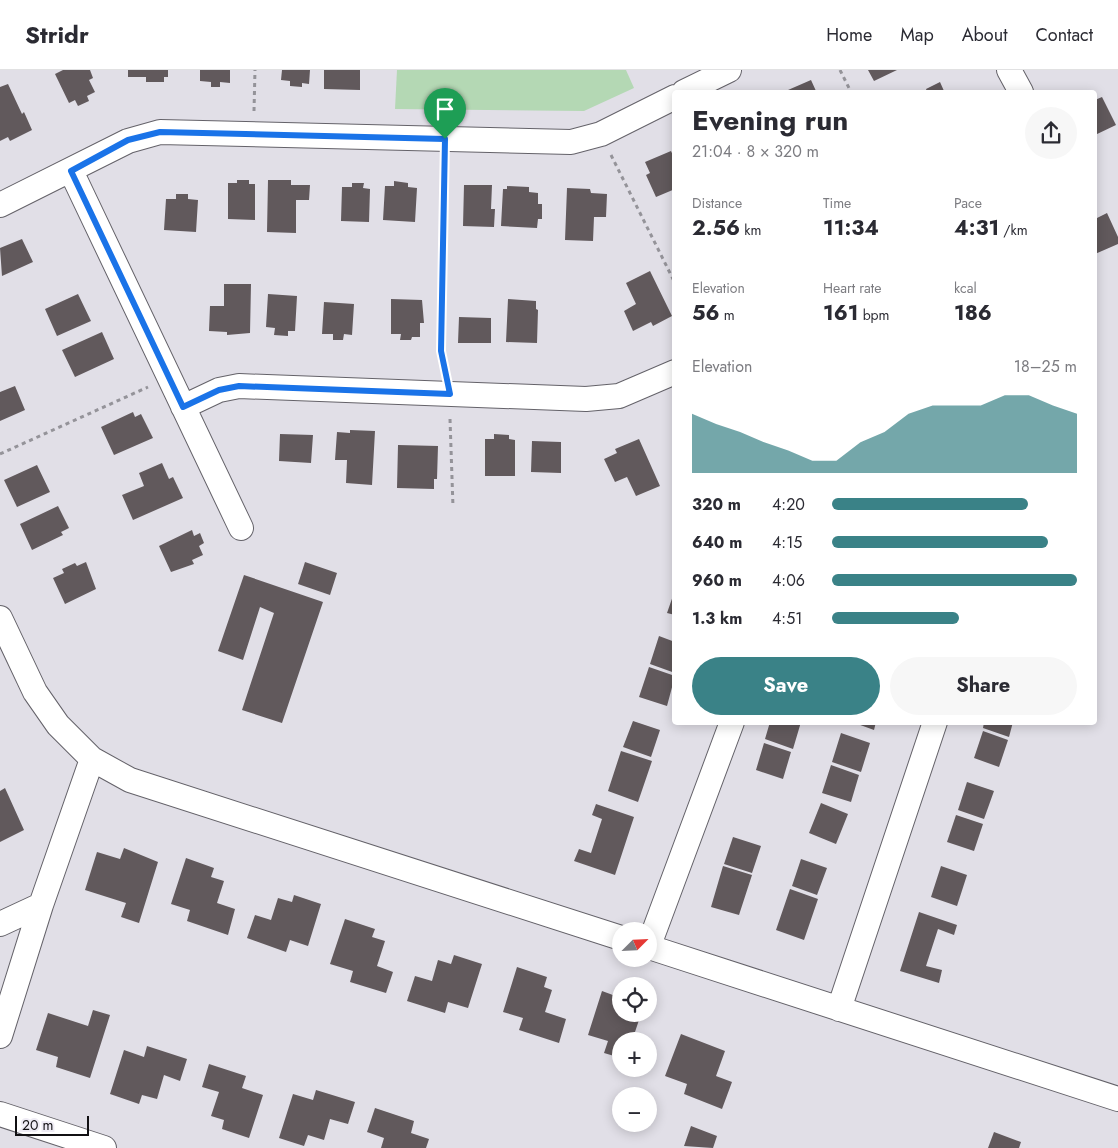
<!DOCTYPE html>
<html lang="en">
<head>
<meta charset="utf-8">
<style>
  :root { --surface:#fff; --page:#f7f7f7; --text:#2b2b33; --muted:#7c7c81; --line:#e1e1e2; --accent:#3a8287 }
  body { margin:0; font-family:Jost,sans-serif; background:var(--page); color:var(--text); height:100vh; display:flex; flex-direction:column; font-size:19px; white-space:nowrap }
  * { box-sizing:border-box; margin:0 }
  p { font-size:16px; color:var(--muted) }
  .icon { flex:none; width:28px; height:28px; fill:none; stroke:currentColor; stroke-width:2; stroke-linecap:round; stroke-linejoin:round }
  .map { position:relative; flex:1; overflow:hidden }
  .side { position:absolute; left:672px; top:20px; width:425px; height:635px; display:flex; flex-direction:column; background:var(--surface); border-radius:5px; box-shadow:0 2px 12px #0003 }
  .side>* { flex:none }
  .needle { width:32px; rotate:66deg }
  .fabs { position:absolute; left:612px; top:852px; display:grid; gap:10px }
  .fabs a { display:grid; place-items:center; width:45px; height:45px; border-radius:50%; background:var(--surface); box-shadow:0 2px 12px #0003; font-size:25px }
  .scale { position:absolute; left:15px; bottom:12px; width:74px; box-sizing:border-box; padding-left:5px; border:2px solid #111013; border-top:0; font-size:14px; line-height:18px; white-space:nowrap; color:#111013; -webkit-text-stroke:4px #efecf5; paint-order:stroke }
  .pin { position:absolute; display:grid; place-items:center; width:42px; height:42px; color:#fff; margin:-51px -21px; border-radius:50% 50% 50% 0; rotate:-45deg; box-shadow:0 0 5px #0007 }
  .pin .icon { rotate:45deg }
  .round { display:grid; place-items:center; flex:none; width:52px; height:52px; border-radius:26px; background:var(--page) }
  .headline { display:flex; align-items:center; justify-content:space-between; height:85px; padding:0 20px }
  h1 { font-size:28px; font-weight:700; line-height:38px }
  .figures { display:grid; grid-template-columns:repeat(3,1fr); gap:8px; height:85px; padding:5px 20px }
  .figures div { display:grid; align-content:center }
  .figures b { font-size:21px; font-weight:700 }
  .figures small { font-size:14px; font-weight:400 }
  .figures p { font-size:14px }
  .chart { height:140px; padding:10px 20px }
  .chart p { display:flex; justify-content:space-between }
  .chart svg { width:100%; height:90px; margin-top:5px; fill:var(--accent); opacity:.7 }
  .action { display:flex; gap:10px; margin-top:auto; padding:10px 20px }
  .action a { flex:1; height:58px; border-radius:30px; background:var(--accent); color:#fff; font-size:20px; font-weight:700; line-height:58px; text-align:center }
  .action a+a { background:var(--page); color:var(--text) }
  ul { padding:0 20px; list-style:none; font-size:16px }
  li { display:grid; grid-template-columns:80px 60px 1fr; align-items:center; height:38px }
  li i { height:12px; border-radius:6px; background:var(--accent) }
  header { display:flex; align-items:center; gap:30px; box-sizing:border-box; height:70px; padding:0 25px; background:var(--surface); border-bottom:1px solid var(--line) }
  header strong { font-size:24px }
  nav { display:flex; gap:28px; margin-inline-start:auto; font-size:18px }
  .map>svg:first-child { display:block }
  .green { fill:#b4d8b4 }
  .building { fill:#61595c }
  .lines { fill:none; stroke-linecap:round; stroke-linejoin:round }
  .street-casing { stroke:#646269; stroke-width:26 }
  .path { stroke:#949399; stroke-width:3; stroke-dasharray:4 4; stroke-linecap:butt }
  .street { stroke:#fff; stroke-width:24 }
  .route-casing { stroke:#fff; stroke-width:10 }
  .route { stroke:#1a73e8; stroke-width:6 }
</style>
</head>
<body>
<header>
<strong>Stridr</strong>
<nav><a>Home</a><a>Map</a><a>About</a><a>Contact</a></nav>
</header>
<div class="map">
<svg width="1118" height="1078" viewBox="0 0 1118 1078">
  <rect width="100%" height="100%" fill="#e1dfe7"/>
  <path class="green" d="M397 0H626L634 18 584 41 395 39Z"/>
  <path class="building" d="M63 0H90L93 8 89 10 95 22 87 26 89 31 78 36 75 30 69 33 55 4Z
    M128 0H168V7H164V12H146V7H128Z
    M200 0H230V13L220 12V17H211V12L200 11Z
    M282 0H310L309 14 302 13V17L290 16V11L281 10Z
    M324 0H360V20L324 19Z
    M868 0H897L874 11Z
    M811 10 816 21 820 20 822 22H789L788 20Z
    M940 12 944 21 927 22 926 19Z
    M8 14 22 44 24 42 32 60 10 71 8 67 0 71V17Z
    M1102 27 1116 55 1095 65V30Z
    M671 81 675 90V119L656 127 646 105 650 103 645 92Z
    M237 110H249V114H255V150L228 149V113H237Z
    M268 110H291V115H310L309 130H296V163L267 162Z
    M394 111 408 113V117L417 118 415 152 383 150 385 116H394Z
    M352 113H364L363 118 370 119 369 152 341 151 342 117H352Z
    M464 115H492L491 139H495L494 157 463 156Z
    M507 116 529 117V122L538 123V134H542V149H538L537 158 501 156 503 119H507Z
    M567 118 590 119 591 123 607 124 606 147H594L593 171 565 170Z
    M176 124H188V129L198 130 196 162 164 160 166 129H176Z
    M1107 143 1118 167V174L1095 184V149Z
    M22 169 33 192 2 206 0 178Z
    M650 201 672 246 653 256 651 252 633 261 624 241 636 234 626 213Z
    M224 214H251L250 263 227 265V262L209 261 210 236H224Z
    M78 224 91 251 57 266 45 239Z
    M268 224 297 226 295 261H288V266L274 265 275 258 266 257Z
    M391 229 422 230 424 253H420V267H412L411 270H400L401 264H391Z
    M508 229 536 231V239L538 240 537 273 506 272Z
    M324 232 354 234 352 265 344 264 343 270H333V264H322Z
    M459 247 491 248V273H458Z
    M102 262 114 289 75 307 62 280Z
    M15 316 25 340 0 351V322Z
    M133 342 135 347 141 344 153 368 114 385 101 357Z
    M350 360 375 361 372 415 346 413 347 390H335L337 362 350 363Z
    M280 364 313 365 311 393 279 391Z
    M494 364 509 365V369L515 370V406H485V369H494Z
    M639 369 660 416 636 426 627 407 615 412 604 389 617 383 615 379Z
    M532 371 561 372V403L531 402Z
    M398 375 438 376 437 409H434V419L397 418Z
    M162 393 169 409 173 407 183 428 133 450 122 425 144 416 139 403Z
    M37 395 50 422 17 437 4 410Z
    M58 436 69 458 61 462 63 465 32 480 20 454Z
    M192 460 194 466 200 463 204 473 199 476 203 485 192 490 194 494 171 502 159 476Z
    M86 492 96 519 65 534 53 508 64 503 62 499 75 493 77 496Z
    M305 492 337 503 330 525 298 514Z
    M244 505 323 532 282 653 242 640 274 543 260 537 243 590 218 581Z
    M675 520V545L667 543Z
    M659 566 675 572V603L650 594Z
    M649 597 675 606 667 636 639 627Z
    M633 651 660 660 651 687 623 677Z
    M770 652H801L793 679 765 669Z
    M852 652H876L874 660Z
    M984 652H1013L1009 667 983 658Z
    M983 661 1008 670 999 697 974 688Z
    M841 663 870 673 861 702 832 692Z
    M764 673 791 682 783 709 756 700Z
    M621 681 652 691 638 732 608 721Z
    M831 695 859 705 851 732 822 723Z
    M967 712 994 721 984 749 958 740Z
    M5 718 24 760 0 772V721Z
    M821 733 848 744 836 774 809 763Z
    M596 734 634 747 615 805 574 791 579 779 591 783 602 749 592 745Z
    M956 745 983 754 974 781 947 772Z
    M733 767 761 776 752 803 724 794Z
    M124 778 158 792 139 853 121 847 126 833 85 820 97 782 120 789Z
    M186 788 214 798 211 807 224 811 217 833 235 839 228 865 187 851 190 840 171 834Z
    M801 789 827 798 817 825 792 816Z
    M723 796 752 805 739 845 711 837Z
    M941 796 967 805 957 836 931 827Z
    M790 819 818 829 804 870 776 860Z
    M294 825 321 834 308 876 290 870 286 882 247 868 255 845 271 850 278 828 292 832Z
    M919 842 957 855 954 865 938 859 926 896 942 900 939 913 900 901Z
    M345 849 375 859 372 867 385 871 377 896 393 902 386 923 350 912 353 901 330 894Z
    M454 885 482 894 468 938 448 932 445 943 407 931 415 906 432 911 438 890 451 894Z
    M517 897 547 907 544 917 552 920 545 942 566 949 559 973 519 960 523 948 503 942Z
    M602 921 621 928V944H641L633 968 643 971H621V988L604 983 608 971 588 965Z
    M93 940 110 945 90 1008 56 997 58 987 36 980 48 943 88 956Z
    M681 964 725 981 716 1006 732 1012 722 1039 684 1024 687 1014 665 1006Z
    M147 976 187 989 180 1011 164 1005 157 1029 142 1025 139 1034 110 1024 124 980 144 987Z
    M209 994 246 1006 242 1018 263 1025 249 1068 222 1059 224 1050 211 1046 219 1022 202 1017Z
    M316 1020 355 1032 348 1054 330 1049 324 1070 308 1065 304 1076 279 1068 293 1024 313 1030Z
    M375 1038 414 1051 411 1063 429 1069 426 1078H381L384 1068 367 1062Z
    M691 1056 717 1066 713 1078 684 1076Z
    M994 1062 1021 1072 1019 1078H988Z"/>
  <g class="lines">
    <g class="street-casing">
      <path id="street" d="M1009 0 1021 22
        M684 22 729 0
        M71 101 241 458
        M0 135 128 71 160 62 571 72 601 64 675 27
        M183 337 219 320 239 316 586 329 619 326 675 302
        M0 548 35 622 58 655 92 689 130 710 621 868
        M0 854 41 835
        M649 875 732 652
        M649 877 1118 1029
        M839 939 935 652
        M0 966 41 835 92 689
        M0 1044 104 1078"/>
    </g>
    <path class="path" d="M840 0 851 22
      M254 41 255 0
      M611 85 675 213
      M444 92 441 281 445 300
      M450 349 453 437
      M0 384 148 317"/>
    <use href="#street" class="street"/>
  </g>
  <g class="lines">
    <g class="route-casing">
      <path id="route" d="M160 62 445 69 441 281 450 324 239 316 219 320 183 337 71 101 128 70Z"/>
    </g>
    <use href="#route" class="route"/>
  </g>
</svg>
<div class="fabs">
<a><svg class="needle" viewBox="-14 -14 28 28"><path d="M0-13l5 13h-10z" fill="#e53935"/><path d="M0 13l5-13h-10z" fill="#7c7c81"/></svg></a>
<a><svg class="icon" aria-label="locate" viewBox="0 0 24 24"><circle cx="12" cy="12" r="6"/><path d="M12 2v4M12 18v4M2 12h4M18 12h4"/></svg></a>
<a>+</a>
<a>−</a>
</div>
<div class="scale">20 m</div>
<div class="pin" style="left:445px;top:69px;background:#1e9e55"><svg class="icon" aria-label="arrive" viewBox="0 0 24 24"><path d="M6 21V4h12l-3 4 3 4H6"/></svg></div>
<section class="side">
<div class="headline"><div><h1>Evening run</h1><p>21:04 · 8 × 320 m</p></div><a class="round"><svg class="icon" aria-label="share" viewBox="0 0 24 24"><path d="M12 15V3M7 8l5-5 5 5M5 13v7h14v-7"/></svg></a></div>
<div class="figures">
<div><p>Distance</p><b>2.56<small> km</small></b></div>
<div><p>Time</p><b>11:34</b></div>
<div><p>Pace</p><b>4:31<small> /km</small></b></div>
</div>
<div class="figures">
<div><p>Elevation</p><b>56<small> m</small></b></div>
<div><p>Heart rate</p><b>161<small> bpm</small></b></div>
<div><p>kcal</p><b>186</b></div>
</div>
<div class="chart"><p><span>Elevation</span>18–25 m</p>
<svg viewBox="0 0 160 44" preserveAspectRatio="none"><path d="M0 44V15L10 20L20 24L30 29L40 33L50 38L60 38L70 29L80 24L90 15L100 11L110 11L120 11L130 6L140 6L150 11L160 15V44z"/></svg>
</div>
<ul>
<li><b>320 m</b>4:20<i style="width:80%"></i></li>
<li><b>640 m</b>4:15<i style="width:88%"></i></li>
<li><b>960 m</b>4:06<i style="width:100%"></i></li>
<li><b>1.3 km</b>4:51<i style="width:52%"></i></li>
</ul>
<div class="action"><a>Save</a><a>Share</a></div>
</section>
</div>
</body>
</html>
